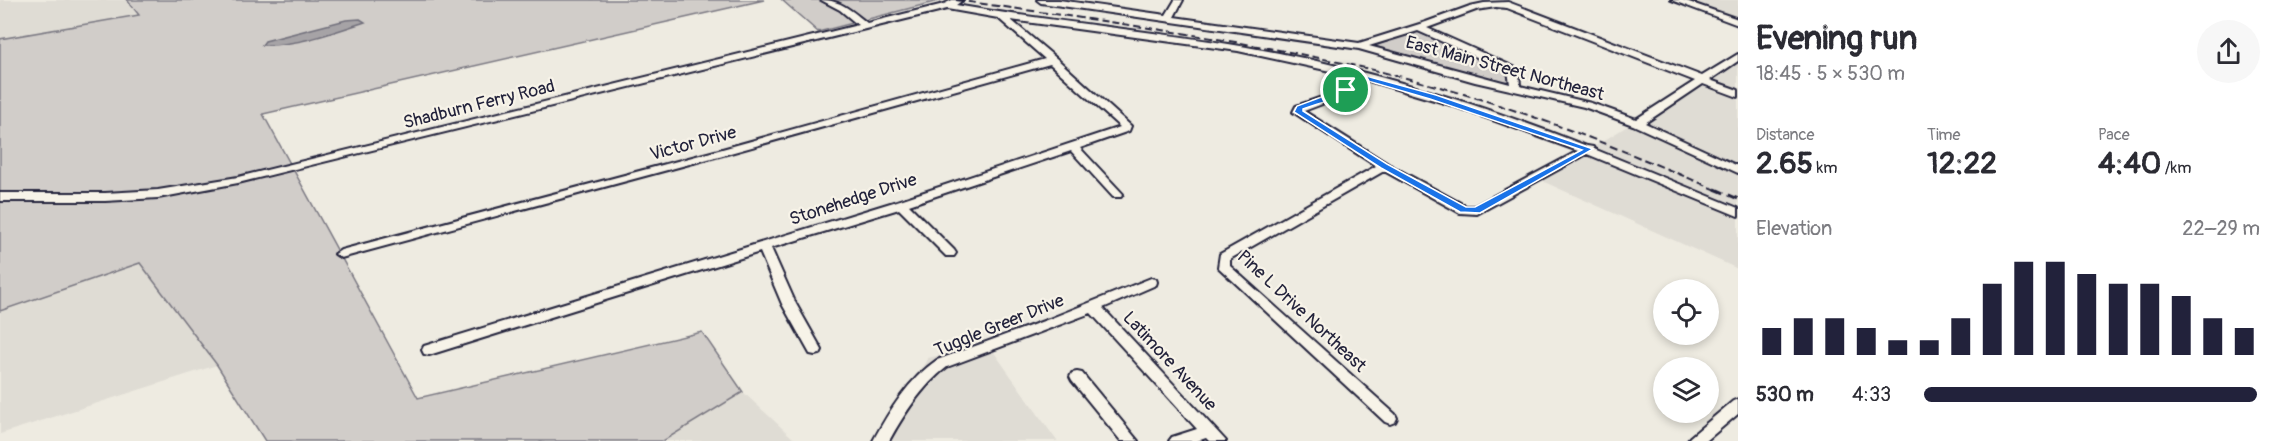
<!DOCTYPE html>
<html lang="en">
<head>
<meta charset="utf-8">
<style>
  :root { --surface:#fff; --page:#f7f7f7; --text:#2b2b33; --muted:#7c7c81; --accent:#22223b }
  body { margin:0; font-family:Pangolin,sans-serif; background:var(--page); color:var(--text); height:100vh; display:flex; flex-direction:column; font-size:22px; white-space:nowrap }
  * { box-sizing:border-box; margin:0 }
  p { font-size:20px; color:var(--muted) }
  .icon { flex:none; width:33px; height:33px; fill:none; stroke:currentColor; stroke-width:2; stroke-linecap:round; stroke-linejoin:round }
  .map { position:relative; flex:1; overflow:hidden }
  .panel { display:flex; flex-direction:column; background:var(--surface); width:540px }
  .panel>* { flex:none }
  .tools { position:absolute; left:1653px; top:279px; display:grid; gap:12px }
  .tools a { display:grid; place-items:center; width:66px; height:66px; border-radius:50%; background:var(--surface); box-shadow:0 3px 9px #0003; font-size:30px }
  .pin { position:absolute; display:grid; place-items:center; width:51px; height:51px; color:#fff; margin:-26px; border:3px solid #fff; border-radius:50%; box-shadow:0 2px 6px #0007 }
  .round { display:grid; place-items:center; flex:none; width:63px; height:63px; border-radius:32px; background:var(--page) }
  .overview { display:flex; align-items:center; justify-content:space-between; height:102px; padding:0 18px }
  h1 { font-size:33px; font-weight:800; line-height:45px }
  .stats { display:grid; grid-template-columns:repeat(3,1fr); gap:9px; height:102px; padding:6px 18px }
  .stats div { display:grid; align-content:center }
  .stats b { font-size:30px; font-weight:800 }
  .stats small { font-size:16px; font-weight:400 }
  .stats p { font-size:16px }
  .chart { height:168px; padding:12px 18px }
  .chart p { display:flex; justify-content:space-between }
  .chart svg { width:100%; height:108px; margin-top:6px; stroke:var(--accent); stroke-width:6 }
  ul { padding:0 18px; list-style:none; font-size:20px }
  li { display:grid; grid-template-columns:96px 72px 1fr; align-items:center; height:45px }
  li i { height:15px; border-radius:8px; background:var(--accent) }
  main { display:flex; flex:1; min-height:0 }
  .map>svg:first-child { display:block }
  .built { fill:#dfdcd4 }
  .green { fill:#d1cdc9; stroke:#7a7882; stroke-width:1.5 }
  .water { fill:#a6a3a6; stroke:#716f7b; stroke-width:1.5 }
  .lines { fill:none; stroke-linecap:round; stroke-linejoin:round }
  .minor-casing { stroke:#22223b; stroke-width:4 }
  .minor { fill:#f7f3e8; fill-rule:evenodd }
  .rail-far1 { stroke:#22223b; stroke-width:2; stroke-dasharray:8 4; stroke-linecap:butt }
  .rail { stroke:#22223b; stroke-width:3; stroke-dasharray:10 5; stroke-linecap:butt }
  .route { fill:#1a73e8; stroke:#fff; stroke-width:1.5; fill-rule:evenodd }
  .labels { text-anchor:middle; stroke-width:4.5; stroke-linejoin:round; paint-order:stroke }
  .street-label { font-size:18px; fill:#22223b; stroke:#f7f3e8 }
</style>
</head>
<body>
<main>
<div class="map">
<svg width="1738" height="441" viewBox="0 0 1738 441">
  <rect width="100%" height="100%" fill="#eeebe1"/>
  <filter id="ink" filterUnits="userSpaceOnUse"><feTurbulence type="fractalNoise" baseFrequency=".0167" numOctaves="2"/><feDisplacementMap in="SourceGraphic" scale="12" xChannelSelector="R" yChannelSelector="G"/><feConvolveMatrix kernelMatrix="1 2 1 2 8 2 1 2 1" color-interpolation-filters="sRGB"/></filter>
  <g filter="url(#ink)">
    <path class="built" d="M0 0H127L140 15 0 39Z
      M1676 0H1738V21Z
      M1738 57V269L1540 180 1702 80Z
      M140 263 217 365 0 434V311Z
      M988 344 1057 441H876L928 358Z
      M743 392 796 441H663Z"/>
    <path class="green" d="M127 0H764L263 114 418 398 702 332 743 392 663 441H265L217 365 140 263 0 311V39L139 15Z
      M782 0H942L818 32Z
      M1415 31 1509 69 1511 81 1498 82 1374 46Z"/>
    <path class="water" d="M360 19 365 22C332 33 296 46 262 45L265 41 346 20Z"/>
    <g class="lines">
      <g class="minor-casing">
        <path id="minor" d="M821 0C841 0 852 11 867 23L944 4 952 0H963L956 5C1063 24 1172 32 1279 53 1384 74 1487 107 1587 146L1593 147 1594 149 1738 208V216L1587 154 1477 214 1460 213 1384 171 1230 259V266L1395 414 1397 418 1395 422 1390 424 1385 422 1218 267 1220 254 1376 166 1293 112 1296 106 1325 96 1351 82 1353 76 1238 51 1011 20 1056 58 1131 126 1129 131 1080 148 1123 194 1121 197H1113L1071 151 909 205 954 250 956 253 954 256H946L899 209 771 248 796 304 822 350 820 354 815 355 810 354 782 304 760 252 429 355 424 354 422 350 424 346 897 201 1120 127 1050 64 723 155 341 258 335 254 341 250 715 151 1045 59 998 18 947 9 238 183 158 198 105 201H0V193H105L158 190 238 177 858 25 840 10ZM1362 79 1451 105 1578 151 1475 206H1466L1388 164 1304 111 1333 100 1360 86Z
          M1037 0H1059L1166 15 1175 0H1183L1174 17 1359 43 1426 22 1470 6 1484 3 1508 2 1702 76 1738 54V61L1710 80 1738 90V97L1703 84 1645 123 1738 166V173L1633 125 1584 107 1475 82 1359 49 1041 3ZM1496 7 1507 8 1695 81 1636 119 1591 103 1520 86 1519 72 1514 67 1427 28 1476 10ZM1418 31 1508 71 1510 84 1369 46Z
          M1671 0H1683L1738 19V25Z
          M1151 278 1156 279 1157 282 1156 285 1103 308 1226 441H1209L1206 438 1197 441H1169L1172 437 1197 429 1091 313 947 367C922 386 904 414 889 441H873C889 411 909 379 937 360L1049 319Z
          M1077 372 1082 373 1138 441H1121L1072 381 1070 377 1072 373Z
          M1738 399V414L1706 441H1687L1690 437 1733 401Z"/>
      </g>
      <use href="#minor" class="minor"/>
      <path class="rail-far1" d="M956 0C1113 23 1272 42 1425 83 1526 110 1623 150 1719 191"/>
      <path class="rail" d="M1715 189 1738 199"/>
    </g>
  </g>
  <path class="route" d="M1355 73 1436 95 1593 149 1480 213 1460 212 1381 168 1294 112 1297 106 1343 89 1352 83ZM1361 79 1430 99 1582 150 1475 207H1466L1387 164 1303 111V109C1318 103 1357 95 1361 79Z"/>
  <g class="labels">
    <g class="street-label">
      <text transform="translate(1505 68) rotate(15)" y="6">East Main Street Northeast</text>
      <text transform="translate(479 104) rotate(-14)" y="6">Shadburn Ferry Road</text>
      <text transform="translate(693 143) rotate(-15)" y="6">Victor Drive</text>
      <text transform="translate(853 199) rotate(-18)" y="6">Stonehedge Drive</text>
      <text transform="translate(1302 311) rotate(43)" y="6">Pine L Drive Northeast</text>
      <text transform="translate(999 325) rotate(-22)" y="6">Tuggle Greer Drive</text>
      <text transform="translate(1170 361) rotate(47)" y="6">Latimore Avenue</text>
    </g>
  </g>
</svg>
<div class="tools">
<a><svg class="icon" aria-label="locate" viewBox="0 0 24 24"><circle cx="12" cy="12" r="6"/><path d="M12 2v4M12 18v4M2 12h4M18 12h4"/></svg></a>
<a><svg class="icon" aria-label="layers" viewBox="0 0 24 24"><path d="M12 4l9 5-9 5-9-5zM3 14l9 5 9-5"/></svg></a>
</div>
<div class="pin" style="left:1346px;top:90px;background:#1e9e55"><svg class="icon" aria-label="arrive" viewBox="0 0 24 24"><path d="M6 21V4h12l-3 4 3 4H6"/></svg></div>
</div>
<section class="panel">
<div class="overview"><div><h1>Evening run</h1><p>18:45 · 5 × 530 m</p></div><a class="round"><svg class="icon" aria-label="share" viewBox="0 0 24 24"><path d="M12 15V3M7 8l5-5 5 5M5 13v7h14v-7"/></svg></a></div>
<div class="stats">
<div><p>Distance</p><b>2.65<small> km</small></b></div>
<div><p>Time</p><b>12:22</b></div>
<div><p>Pace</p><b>4:40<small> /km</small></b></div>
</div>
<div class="chart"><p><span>Elevation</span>22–29 m</p>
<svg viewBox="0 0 160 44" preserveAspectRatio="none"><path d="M5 44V33M15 44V29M25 44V29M35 44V33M45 44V38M55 44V38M65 44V29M75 44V15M85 44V6M95 44V6M105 44V11M115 44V15M125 44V15M135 44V20M145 44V29M155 44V33"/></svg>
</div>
<ul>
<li><b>530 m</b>4:33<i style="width:99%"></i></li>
</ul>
</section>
</main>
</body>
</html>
